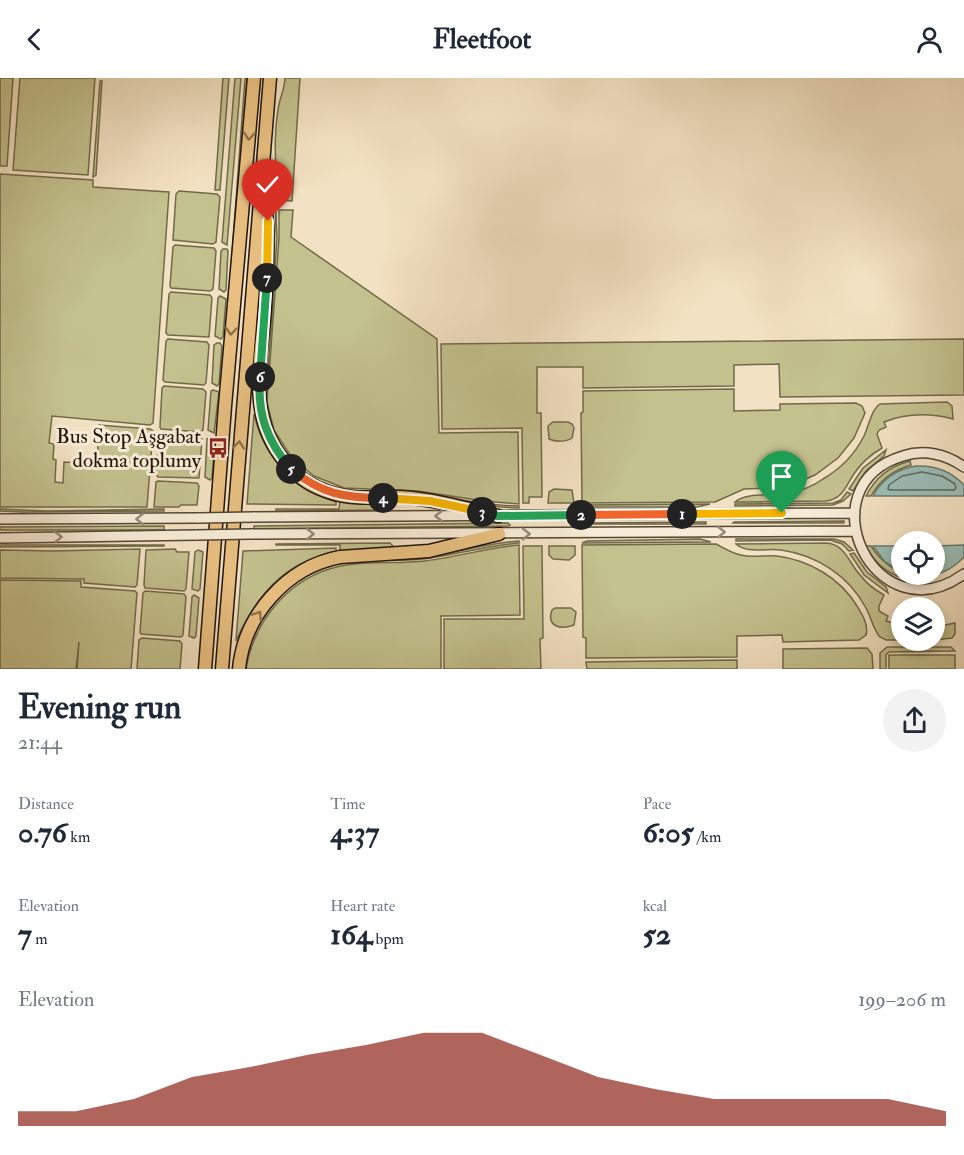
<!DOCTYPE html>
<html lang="en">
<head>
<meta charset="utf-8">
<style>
  :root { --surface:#fff; --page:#f2f2f3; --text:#1f2937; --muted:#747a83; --accent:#8f2418 }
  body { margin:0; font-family:"IM FELL Double Pica",serif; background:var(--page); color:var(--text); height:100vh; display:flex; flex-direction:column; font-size:22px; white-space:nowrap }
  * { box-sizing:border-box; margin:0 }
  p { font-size:20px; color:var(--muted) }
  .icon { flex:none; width:33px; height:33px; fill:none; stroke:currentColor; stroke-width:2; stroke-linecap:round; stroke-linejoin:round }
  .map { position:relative; height:591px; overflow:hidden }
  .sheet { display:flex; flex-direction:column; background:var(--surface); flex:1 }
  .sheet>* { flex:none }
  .controls { position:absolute; left:891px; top:453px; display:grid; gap:12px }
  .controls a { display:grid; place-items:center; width:54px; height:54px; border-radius:50%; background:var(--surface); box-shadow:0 3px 9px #0003; font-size:30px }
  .pin { position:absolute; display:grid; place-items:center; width:51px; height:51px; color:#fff; margin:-62px -26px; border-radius:50% 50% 50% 0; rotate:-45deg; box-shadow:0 0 6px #0007 }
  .pin .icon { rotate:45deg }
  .km { position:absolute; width:30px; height:30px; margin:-15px; border-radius:50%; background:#222; color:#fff; font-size:16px; line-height:30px; text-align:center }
  .round { display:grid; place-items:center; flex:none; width:63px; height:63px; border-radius:32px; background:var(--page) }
  .head { display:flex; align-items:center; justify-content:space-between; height:102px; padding:0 18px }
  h1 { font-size:33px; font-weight:800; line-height:45px }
  .metrics { display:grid; grid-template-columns:repeat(3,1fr); gap:9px; height:102px; padding:6px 18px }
  .metrics div { display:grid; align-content:center }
  .metrics b { font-size:30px; font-weight:800 }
  .metrics small { font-size:16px; font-weight:400 }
  .metrics p { font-size:16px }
  .chart { height:168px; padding:12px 18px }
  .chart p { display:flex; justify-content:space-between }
  .chart svg { width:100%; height:108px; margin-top:6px; fill:var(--accent); opacity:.7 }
  header { display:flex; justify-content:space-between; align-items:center; height:78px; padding:0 18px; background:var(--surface); font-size:27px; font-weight:800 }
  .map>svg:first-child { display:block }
  .green { fill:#c3c18e; stroke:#716a4a; stroke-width:1.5 }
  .water { fill:#9bbdb6; stroke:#697970; stroke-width:1.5 }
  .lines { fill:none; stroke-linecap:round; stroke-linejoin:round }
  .shore { stroke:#5d685e; stroke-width:1.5 }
  .minor-casing { stroke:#544635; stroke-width:12 }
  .major-casing { stroke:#1f1306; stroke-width:15 }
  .minor { stroke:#f7ecd7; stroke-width:9 }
  .major { stroke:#e9c081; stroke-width:12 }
  .minor-bridge-casing { stroke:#544635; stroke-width:12; stroke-linecap:butt }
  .minor-bridge { stroke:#f7ecd7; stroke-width:9 }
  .oneway { stroke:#8e724a }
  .oneway2 { stroke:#968a79 }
  .split-1-casing { stroke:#fff; stroke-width:12 }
  .split-2-casing { stroke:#fff; stroke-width:12 }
  .split-3-casing { stroke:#fff; stroke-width:12 }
  .split-4-casing { stroke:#fff; stroke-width:12 }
  .split-5-casing { stroke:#fff; stroke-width:12 }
  .split-6-casing { stroke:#fff; stroke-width:12 }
  .split-7-casing { stroke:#fff; stroke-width:12 }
  .split-8-casing { stroke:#fff; stroke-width:12 }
  .split-1 { stroke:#f5b400; stroke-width:8 }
  .split-2 { stroke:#f0652b; stroke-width:8 }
  .split-3 { stroke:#22a559; stroke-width:8 }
  .split-4 { stroke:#f5b400; stroke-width:8 }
  .split-5 { stroke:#f0652b; stroke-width:8 }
  .split-6 { stroke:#22a559; stroke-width:8 }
  .split-7 { stroke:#22a559; stroke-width:8 }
  .split-8 { stroke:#f5b400; stroke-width:8 }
  .labels { text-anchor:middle; stroke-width:6; stroke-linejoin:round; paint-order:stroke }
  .poi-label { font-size:21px; fill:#1f1306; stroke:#f7ecd7; text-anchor:end }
</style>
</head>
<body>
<header><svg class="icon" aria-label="back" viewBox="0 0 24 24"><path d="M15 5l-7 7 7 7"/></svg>Fleetfoot<svg class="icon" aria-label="person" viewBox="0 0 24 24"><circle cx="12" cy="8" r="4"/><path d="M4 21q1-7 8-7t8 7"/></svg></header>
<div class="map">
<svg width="964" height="591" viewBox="0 0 964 591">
  <rect width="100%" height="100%" fill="#f2e1c2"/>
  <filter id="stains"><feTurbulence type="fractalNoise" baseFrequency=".00333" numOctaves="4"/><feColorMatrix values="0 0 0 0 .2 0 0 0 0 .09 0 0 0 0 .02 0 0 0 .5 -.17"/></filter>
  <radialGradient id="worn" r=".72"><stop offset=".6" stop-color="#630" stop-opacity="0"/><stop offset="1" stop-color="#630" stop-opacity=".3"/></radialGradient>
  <path class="green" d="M0 0H13L7 88H0Z
    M20 0H95L88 97 13 92Z
    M223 0H229L220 112H215Z
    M235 0H241L227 167 222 164Z
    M245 0H247L232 203H230Z
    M285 0H300L292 123 278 122C276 92 273 62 278 32 279 21 285 11 285 0Z
    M100 3H102L96 97 93 99Z
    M0 96 93 102V109L169 114 153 345 150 347 52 338 49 365 54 366 53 381 56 382 55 404 63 405 64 384 97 386 99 347 150 351 153 353 147 429H0Z
    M179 113 217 116 220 119 216 164 213 166 173 162 176 116Z
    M279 132H293L291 159 437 261 439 355 518 354 519 426 484 423 418 413 344 410 314 398 292 380 274 352 267 324 279 160Z
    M276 134 277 160 266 324C275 372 303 408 355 413 377 415 398 413 419 415 453 419 486 428 519 428V430L500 429 431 418 358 415 326 408 300 392 285 377 268 345 264 309Z
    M175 167 214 170 216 173 213 211 210 213 171 210 170 208 173 169Z
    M223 171H227L228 173 226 212 224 214 219 211 221 173Z
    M171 214 210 217 212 220 209 259 168 257 166 255 169 216Z
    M220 218 226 221 223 259 221 261 215 258 218 220Z
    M168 261 207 264 209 267 206 305 204 307 165 304 163 302 166 263Z
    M964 261V317L780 319 779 286 734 287V308L583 310V289H537V335H541L542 419H529V425H523L522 350 442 351 441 266Z
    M217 265H220L222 268 219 306 217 308 212 305 214 267Z
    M164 308 203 311 206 314 203 352 200 354 161 351 160 349 162 310Z
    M734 311V333L780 332V326L856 325 862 328 865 335 854 360 838 380 815 397 794 406 773 410 744 411 715 424 582 425 581 335 583 334V313Z
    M213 312 219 314 214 355 208 352 211 313Z
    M947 324 952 328 953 341C930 335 907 335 884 344L886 349 879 352 877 356 882 370C872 376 863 383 856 393 846 406 844 421 826 423L735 424C745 414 775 418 789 415 801 413 813 408 823 401 840 391 855 376 864 358 869 348 871 332 880 326Z
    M254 336C264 380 294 410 336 424V427L247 426Z
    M553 344H568L572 346 574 350 572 360C567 364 555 364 549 361L548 348Z
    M161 355 200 358 202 361 199 400 158 399 156 396 159 357Z
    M210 359 215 361 212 400 210 402 205 399 207 361Z
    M886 372 884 378 866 393 853 413 849 411 863 390Z
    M910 383 911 387C893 392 880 402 871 418H866C875 400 890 388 910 383Z
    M158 403 197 405 199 408 197 427H181L179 429H154L156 404Z
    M554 411 572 412 574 425H548L549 414Z
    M847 414 851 416 843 423 833 427 735 428V426L833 425 841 422Z
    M340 423 389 425 393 428 389 432 276 433V431H339Z
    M710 426 697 429H586L582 427Z
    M0 431 47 433 164 431V433L23 434 0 433Z
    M844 443V445H733L734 444Z
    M706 444V446H582L583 445Z
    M508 445 510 447 508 448 254 451V448Z
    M164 448V452H0V449Z
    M700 461 711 464 582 465 587 463Z
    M736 461H834L844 464 853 472 849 473 842 466 830 462 736 463Z
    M519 463V465C486 468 455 477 423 481 397 484 370 480 345 485 289 495 254 537 243 591H242C252 537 289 491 345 483 371 479 398 482 423 479 456 475 486 465 519 463Z
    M390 465 393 468 390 471 340 474V467H276V466Z
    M827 465C846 467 849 486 861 498 867 506 875 512 884 517L879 528V533L888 538 886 543 901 547V562H886L880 559C873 551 871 539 866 530 849 498 817 477 781 472 768 470 747 476 736 466Z
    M716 466C724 470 731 475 741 477 752 480 765 477 777 478 809 482 840 500 857 528 862 536 869 547 866 557L859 562 783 564 782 557 737 558V579L586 580V560L583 559 582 467Z
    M0 467H164V468L0 469Z
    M519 467 520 537 441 538V591H246C255 539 293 495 347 487 373 483 399 486 425 483 456 479 487 470 519 467Z
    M523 468H542L543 560 540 561 541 591H444V541H524Z
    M549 468H575V477L569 482 553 481 549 477Z
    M866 468H871C882 485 895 494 913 499L912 503C891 498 876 488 866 468Z
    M336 470V473C283 485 257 517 236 563L243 473Z
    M140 471 137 507 135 509 84 505V501L0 500V472L53 473Z
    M175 471 177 474H189L186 511 184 513 145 510 144 507 146 472Z
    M198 472 203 474 200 511 198 513 192 511 195 474Z
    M854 475 867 494 886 509 888 515 864 497 850 476Z
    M0 502 81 503V509L135 513 137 515 131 591H77L79 564 76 591H0Z
    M145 513 184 516 186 519 183 557 181 559 141 556 140 554 143 515Z
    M194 517 199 520 196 558 194 560 189 558 192 519Z
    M571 530 576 534 574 547C561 552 546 549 552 532L555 530Z
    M955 545V556L952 560 935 562V549Z
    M142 560 180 563 182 566 180 591H137L139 562Z
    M887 569H951L955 573 889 574 886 577V591H880V575Z
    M867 570 872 576 873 591H783V571Z
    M889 577H955V591H889Z
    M737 582V591H587L586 584Z"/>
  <path class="water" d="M916 388C935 387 951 393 964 407V418H873C882 401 897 391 916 388Z
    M964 467V479C949 495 930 501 909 497L934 496 935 468Z
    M873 468H901V494L885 484Z"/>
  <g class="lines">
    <path class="shore" d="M922 394 942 398 955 406 956 410 954 412H890L888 411 889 407 902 398Z"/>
    <g class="minor-casing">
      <path id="minor" d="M964 389C946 376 924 371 903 378 803 408 875 560 964 496
        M253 439 855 435
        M0 441 199 440
        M251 456 855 453
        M0 460 197 457"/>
    </g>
    <g class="major-casing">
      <path id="major" d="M265 120C269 157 267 193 265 229 261 285 246 340 287 386 298 400 315 410 332 415 354 422 377 419 400 419 433 421 466 430 498 438
        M205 591 225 328 254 0
        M222 591 270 0
        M239 591C244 537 287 489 340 479L429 473 499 456"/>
    </g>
    <use href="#minor" class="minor"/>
    <use href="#major" class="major"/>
    <g class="minor-bridge-casing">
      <path id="minor-bridge" d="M199 440 253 439
        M197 457 251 456"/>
    </g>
    <use href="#minor-bridge" class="minor-bridge"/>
  </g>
  <defs><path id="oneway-chevron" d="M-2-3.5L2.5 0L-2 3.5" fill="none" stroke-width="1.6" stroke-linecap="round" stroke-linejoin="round" transform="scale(1.5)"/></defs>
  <g class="oneway">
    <use href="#oneway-chevron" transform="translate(249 58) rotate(95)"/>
    <use href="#oneway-chevron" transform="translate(231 253) rotate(95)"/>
    <use href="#oneway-chevron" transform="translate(239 367) rotate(-85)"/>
    <use href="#oneway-chevron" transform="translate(258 537) rotate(-57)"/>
  </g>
  <g class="oneway2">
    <use href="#oneway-chevron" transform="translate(439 438) rotate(180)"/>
    <use href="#oneway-chevron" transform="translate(140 441) rotate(179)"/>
    <use href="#oneway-chevron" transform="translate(721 454)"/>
    <use href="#oneway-chevron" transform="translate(310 456)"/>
    <use href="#oneway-chevron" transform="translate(526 456)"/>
    <use href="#oneway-chevron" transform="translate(58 459) rotate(-1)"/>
  </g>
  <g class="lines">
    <g class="split-1-casing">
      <path id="split-1" d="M682 436 782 435"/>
    </g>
    <g class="split-2-casing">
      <path id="split-2" d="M581 437 682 436"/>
    </g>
    <g class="split-3-casing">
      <path id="split-3" d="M482 434 498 438 581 437"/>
    </g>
    <g class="split-4-casing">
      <path id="split-4" d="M383 420 430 423 482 434"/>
    </g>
    <g class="split-5-casing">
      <path id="split-5" d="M291 391C321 416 345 420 383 420"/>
    </g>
    <g class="split-6-casing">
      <path id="split-6" d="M260 299C257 336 267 363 291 391"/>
    </g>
    <g class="split-7-casing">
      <path id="split-7" d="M260 299 267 200"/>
    </g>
    <g class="split-8-casing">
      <path id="split-8" d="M267 200 268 143"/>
    </g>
    <use href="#split-1" class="split-1"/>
    <use href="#split-2" class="split-2"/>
    <use href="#split-3" class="split-3"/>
    <use href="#split-4" class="split-4"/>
    <use href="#split-5" class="split-5"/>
    <use href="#split-6" class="split-6"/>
    <use href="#split-7" class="split-7"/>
    <use href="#split-8" class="split-8"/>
  </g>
  <defs>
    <g id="bus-bare" transform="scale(1.62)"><path d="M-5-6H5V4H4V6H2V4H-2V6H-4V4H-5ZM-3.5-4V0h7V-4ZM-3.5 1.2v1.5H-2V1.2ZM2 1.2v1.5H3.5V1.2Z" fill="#8f2418" stroke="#f7ecd7" stroke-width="2.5" paint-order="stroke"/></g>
  </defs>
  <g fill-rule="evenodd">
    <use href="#bus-bare" x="218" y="370"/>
  </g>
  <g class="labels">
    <g class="poi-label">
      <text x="201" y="365">Bus Stop Aşgabat<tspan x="201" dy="24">dokma toplumy</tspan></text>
    </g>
  </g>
  <rect width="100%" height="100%" filter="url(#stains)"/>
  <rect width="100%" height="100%" fill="url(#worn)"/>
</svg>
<div class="controls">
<a><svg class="icon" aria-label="locate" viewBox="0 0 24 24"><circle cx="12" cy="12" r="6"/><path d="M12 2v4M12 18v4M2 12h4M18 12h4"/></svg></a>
<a><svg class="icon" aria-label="layers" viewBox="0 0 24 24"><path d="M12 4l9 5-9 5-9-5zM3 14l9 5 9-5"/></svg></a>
</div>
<div class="pin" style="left:782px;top:435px;background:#1e9e55"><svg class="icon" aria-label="arrive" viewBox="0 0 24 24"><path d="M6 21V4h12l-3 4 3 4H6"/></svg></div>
<div class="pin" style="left:268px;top:143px;background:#d93025"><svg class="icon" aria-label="check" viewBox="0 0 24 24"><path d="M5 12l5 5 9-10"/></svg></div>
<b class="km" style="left:682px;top:436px">1</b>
<b class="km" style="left:581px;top:437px">2</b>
<b class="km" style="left:482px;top:434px">3</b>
<b class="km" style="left:383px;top:420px">4</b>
<b class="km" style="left:291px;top:391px">5</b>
<b class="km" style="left:260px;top:299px">6</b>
<b class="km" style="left:267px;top:200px">7</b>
</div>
<section class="sheet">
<div class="head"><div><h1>Evening run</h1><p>21:44</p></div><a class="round"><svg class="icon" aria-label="share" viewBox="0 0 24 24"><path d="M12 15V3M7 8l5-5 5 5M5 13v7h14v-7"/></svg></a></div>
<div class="metrics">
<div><p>Distance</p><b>0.76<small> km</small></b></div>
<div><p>Time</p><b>4:37</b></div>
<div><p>Pace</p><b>6:05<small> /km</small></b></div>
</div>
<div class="metrics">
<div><p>Elevation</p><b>7<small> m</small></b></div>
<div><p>Heart rate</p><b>164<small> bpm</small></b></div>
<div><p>kcal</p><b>52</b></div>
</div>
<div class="chart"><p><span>Elevation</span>199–206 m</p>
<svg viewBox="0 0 160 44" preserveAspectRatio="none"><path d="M0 44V38L10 38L20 33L30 24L40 20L50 15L60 11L70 6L80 6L90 15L100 24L110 29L120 33L130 33L140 33L150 33L160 38V44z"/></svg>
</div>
</section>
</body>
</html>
